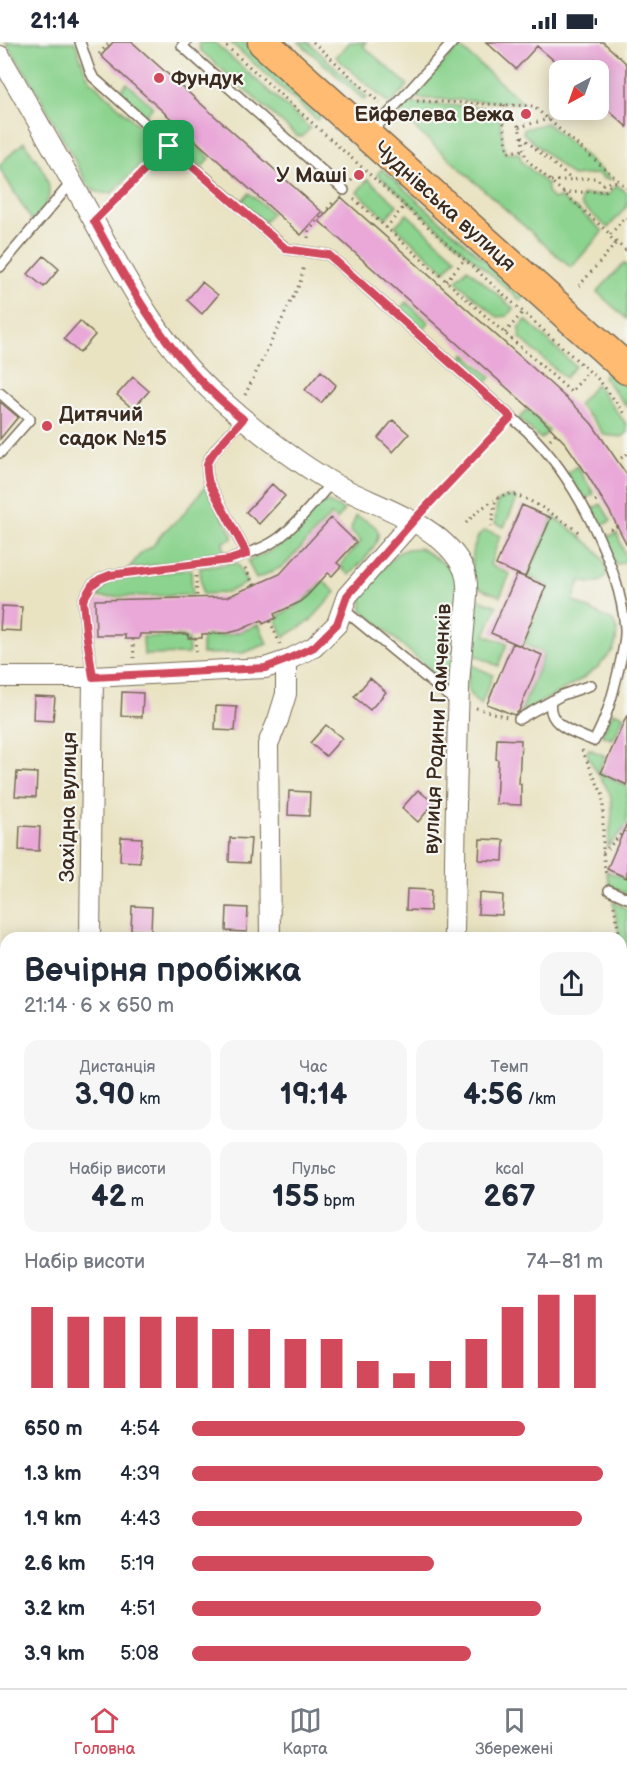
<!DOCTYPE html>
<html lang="uk">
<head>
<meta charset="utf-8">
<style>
  :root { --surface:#fff; --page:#f6f6f7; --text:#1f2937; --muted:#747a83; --line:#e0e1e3; --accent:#d1495b }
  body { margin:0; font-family:"Balsamiq Sans",sans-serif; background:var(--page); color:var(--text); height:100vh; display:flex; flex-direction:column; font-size:22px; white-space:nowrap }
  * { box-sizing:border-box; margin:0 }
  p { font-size:20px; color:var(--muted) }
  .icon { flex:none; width:33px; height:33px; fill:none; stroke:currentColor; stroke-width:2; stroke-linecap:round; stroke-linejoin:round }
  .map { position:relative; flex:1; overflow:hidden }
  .drawer { position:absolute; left:0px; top:890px; width:627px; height:758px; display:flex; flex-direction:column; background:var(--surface); border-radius:18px 18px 0 0; box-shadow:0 3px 15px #0003 }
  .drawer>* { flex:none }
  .needle { width:39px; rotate:221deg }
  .fabs { position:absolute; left:549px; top:18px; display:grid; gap:12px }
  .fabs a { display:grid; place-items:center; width:60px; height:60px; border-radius:12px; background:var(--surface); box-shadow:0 3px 15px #0003; font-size:30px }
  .pin { position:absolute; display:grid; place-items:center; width:51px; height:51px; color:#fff; margin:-26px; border-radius:12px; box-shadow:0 3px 9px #0006 }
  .round { display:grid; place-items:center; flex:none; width:63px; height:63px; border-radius:18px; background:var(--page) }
  .head { display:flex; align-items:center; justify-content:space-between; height:102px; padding:0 24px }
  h1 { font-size:33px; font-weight:800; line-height:45px }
  .figures { display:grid; grid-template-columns:repeat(3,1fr); gap:9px; height:102px; padding:6px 24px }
  .figures div { display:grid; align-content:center; border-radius:15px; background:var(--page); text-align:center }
  .figures b { font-size:30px; font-weight:800 }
  .figures small { font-size:16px; font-weight:400 }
  .figures p { font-size:16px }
  .chart { height:168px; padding:12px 24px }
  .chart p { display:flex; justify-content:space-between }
  .chart svg { width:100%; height:108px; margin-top:6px; stroke:var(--accent); stroke-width:6 }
  ul { padding:0 24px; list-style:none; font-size:20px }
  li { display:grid; grid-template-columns:96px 72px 1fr; align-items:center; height:45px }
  li i { height:15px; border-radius:8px; background:var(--accent) }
  .status { display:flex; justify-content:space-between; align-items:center; height:42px; padding:0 30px; background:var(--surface); direction:ltr }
  .status svg { height:16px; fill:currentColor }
  .tabs { display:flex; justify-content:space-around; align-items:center; height:84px; border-top:2px solid var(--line); background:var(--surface); font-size:16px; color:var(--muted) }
  .tabs a { display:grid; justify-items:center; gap:3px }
  .tabs .selected { color:var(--accent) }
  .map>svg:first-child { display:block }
  .green { fill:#8bd38e; stroke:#637e56; stroke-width:1.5 }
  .building { fill:#e9a8d8 }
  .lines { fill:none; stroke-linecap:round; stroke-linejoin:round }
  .lane-casing { stroke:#786b57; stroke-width:12 }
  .street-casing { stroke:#786b57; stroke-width:22 }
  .primary-casing { stroke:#786b57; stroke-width:33 }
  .path { stroke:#786b57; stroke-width:3; stroke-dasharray:1.5 4.5; stroke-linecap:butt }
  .lane { stroke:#fff; stroke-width:9 }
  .street { stroke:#fff; stroke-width:20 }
  .primary { stroke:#ffbb71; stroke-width:30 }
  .route-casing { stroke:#fff; stroke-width:12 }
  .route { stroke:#d1495b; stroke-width:8 }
  .poi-dot { fill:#d1495b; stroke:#f6f6f2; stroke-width:2 }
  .labels { text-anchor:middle; stroke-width:4.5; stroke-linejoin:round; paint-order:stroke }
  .poi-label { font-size:21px; font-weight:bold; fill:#3b2a1e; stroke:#f6f6f2; text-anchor:start }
  .street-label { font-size:21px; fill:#3b2a1e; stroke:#f6f6f2 }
</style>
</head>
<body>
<div class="status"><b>21:14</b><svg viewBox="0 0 49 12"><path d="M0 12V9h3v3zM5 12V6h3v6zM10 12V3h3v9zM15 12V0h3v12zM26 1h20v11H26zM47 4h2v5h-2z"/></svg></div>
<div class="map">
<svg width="627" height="1646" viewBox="0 0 627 1646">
  <rect width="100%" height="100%" fill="#f6f6f2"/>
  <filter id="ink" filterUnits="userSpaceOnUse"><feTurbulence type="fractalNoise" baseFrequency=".0167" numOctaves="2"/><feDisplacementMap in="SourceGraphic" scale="12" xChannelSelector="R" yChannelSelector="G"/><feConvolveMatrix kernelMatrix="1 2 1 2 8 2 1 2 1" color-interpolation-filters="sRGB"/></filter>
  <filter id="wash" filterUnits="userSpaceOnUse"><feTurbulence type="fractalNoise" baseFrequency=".008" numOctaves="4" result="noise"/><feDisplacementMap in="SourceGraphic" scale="24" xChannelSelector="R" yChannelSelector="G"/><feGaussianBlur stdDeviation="1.35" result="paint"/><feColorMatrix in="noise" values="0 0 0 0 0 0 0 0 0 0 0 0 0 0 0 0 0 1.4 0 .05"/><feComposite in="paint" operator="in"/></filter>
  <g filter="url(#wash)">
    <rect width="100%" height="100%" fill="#e9e3c2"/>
    <path class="green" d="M6 0H75L86 31 90 38 153 97C156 103 154 106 151 112L112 151C102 152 95 151 88 143L36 47Z
      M199 0H214L310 86 302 95 297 94 200 8Z
      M230 0H243L322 73 317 78Z
      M299 0H308L367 55 364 58Z
      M350 0H366L363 4 408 43 390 63 336 15Z
      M459 4 523 61 412 56Z
      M127 41 153 65 145 74 119 50Z
      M406 61 498 66C501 81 502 96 505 111H519L522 120 547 142V150L553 157 561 156 572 165 577 167 603 189 571 226 398 71Z
      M547 81 611 137H604L598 132 572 134 523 91 524 87Z
      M188 96 210 116 202 125 180 106Z
      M24 100C34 115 54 137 48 157 46 166 37 173 31 180V177L0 127V122Z
      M382 127 525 254 521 259 377 132Z
      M368 137 397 163 386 176 357 150Z
      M617 143 627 151V164L608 186 581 163V156L583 153H608Z
      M249 151 272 171 264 180 241 160Z
      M407 172 456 216 445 229 395 184Z
      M624 221 627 224V277L597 250Z
      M467 226 514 267 507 274 498 275 495 273 456 239Z
      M406 260 429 280 422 289 399 269Z
      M526 278 575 324 565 336 520 296 519 286Z
      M465 312 491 335 483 344 457 321Z
      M608 328 627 345V365L603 335Z
      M596 342 627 383V391L622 395 604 393 595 380 578 363Z
      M527 367 549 389 541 397 519 377Z
      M577 424 594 452 584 458 567 431Z
      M206 444 232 493V497L223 500 225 514 128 527 142 510 152 505 164 489 180 476Z
      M506 455H513L517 457 504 485 495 481 497 460Z
      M328 460 344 468 337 478 331 473 284 524 256 537 248 519C261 513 275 509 286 499 299 489 312 465 328 460Z
      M601 462 611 479 599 485 590 468Z
      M356 474C362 477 373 480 377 487 384 500 358 524 350 533L342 526 341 522 361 499 350 489Z
      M553 475C566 483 621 519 603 537 596 544 588 541 580 539L573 559 613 579 617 587 616 600 613 608 598 625 580 638 520 672 544 612 524 602 549 544 527 534Z
      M483 489 491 490 500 494 490 523 510 532 500 554 477 545C469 533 471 498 483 489Z
      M617 491 627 519 616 523 604 496Z
      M420 506 453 527 461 538 450 639 442 638 362 568 361 552 396 512 407 507Z
      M237 521 247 541 225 551 202 552 200 526Z
      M191 527 192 553 97 555 110 537Z
      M323 539 336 550 310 579 284 595 277 579 278 574C300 563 307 558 323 539Z
      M474 555 497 564 485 593 507 602 498 624 467 610Z
      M259 582 267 602 243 611 202 612V598L206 594C227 594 239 592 259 582Z
      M143 595H184L188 598 189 612 144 613Z
      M469 622 493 633 481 663C463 652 468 641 469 622Z
      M613 670 624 674 615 694 612 697 602 693Z
      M589 707 605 714 598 730 627 744V784L607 805C610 787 616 765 608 748 601 735 592 725 587 711Z
      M606 829 627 837V852L610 844Z
      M613 860 627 867V933Z
      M627 1444V1636L621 1635V1453L627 1449Z"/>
    <g id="blocks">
      <path class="building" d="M113 0H132L322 170 301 193 101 14Z
        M486 0H603L627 22V85L598 59V28H565L537 4 516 27Z
        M341 155 532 325 576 365 592 382 627 433V503L609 468 588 434 566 402 541 376 319 179Z
        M44 214 59 227 44 245 28 232Z
        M202 240 218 253 202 272 187 258Z
        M80 279 95 293 79 311 64 297Z
        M321 329 336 343 321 361 305 348Z
        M133 335 149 349 133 367 117 353Z
        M0 360 18 375 0 397Z
        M393 378 409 392 393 410 378 396Z
        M272 442 285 454 259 482 246 470Z
        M522 463 551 476 525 535 496 523Z
        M331 476 356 500 337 521 341 524 332 534 328 531 307 554 298 561 274 572 276 576 263 582 262 578 240 588 228 591 202 592V596H188V592H140L139 597H125V593H96L95 558 227 555 280 532Z
        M517 532 546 544 521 604 491 591Z
        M2 564 22 565 21 589 0 588Z
        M513 601 542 613 519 669 514 673 487 662Z
        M370 636 386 650 370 668 354 655Z
        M122 650 143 651 142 675 121 674Z
        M34 654 55 655 53 679 33 678Z
        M216 664 237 665 235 689 215 688Z
        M627 673V743L601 731Z
        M326 683 342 696 326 714 310 701Z
        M497 697 521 698 519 742H521V763L496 762 498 718 496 717Z
        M17 730 37 731 36 755 15 754Z
        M418 748 434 761 418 780 402 766Z
        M289 749 310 750 309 774 288 773Z
        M627 781V836L607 827Z
        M20 784 40 785 39 809 19 808Z
        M121 795 142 796 140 820 120 819Z
        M230 796 251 797 249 821 229 820Z
        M480 797 504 798 503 819 479 818Z
        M407 847 431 848 430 869 406 868Z
        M479 851 503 853 502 873 478 872Z
        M132 864 152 865 151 889 131 888Z
        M227 865 248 866 247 890 226 889Z"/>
    </g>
  </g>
  <g filter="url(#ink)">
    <use href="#blocks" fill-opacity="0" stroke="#786b57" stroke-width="1.5"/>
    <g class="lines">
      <g class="lane-casing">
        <path id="lane" d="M80 0 90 29 93 35 267 190 287 207 329 213 527 389C573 432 620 523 625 586 626 599 622 613 619 626 613 652 607 676 594 699 576 691 546 684 551 659
          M186 0 182 4 344 148
          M371 91 453 0
          M0 225 72 140
          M0 351 30 377 0 411
          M243 377C235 387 210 410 207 422 206 428 208 435 209 441L247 512
          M343 567 457 661
          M93 635 86 590 83 558 92 543 100 537 110 533 229 518C245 512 262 508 276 498 295 485 316 458 332 440
          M519 677 562 653 591 643
          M609 848 627 856"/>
      </g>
      <g class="street-casing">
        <path id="street" d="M0 14C32 69 63 124 94 179 129 242 163 307 218 355 253 386 290 416 331 440 372 464 443 480 464 528 470 543 466 560 465 576 463 599 460 623 459 646 456 729 455 812 454 896
          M0 635H93L265 626 286 619 314 605 337 582 347 554 413 479
          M90 896 93 635
          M270 896 268 702 278 678 286 652V619
          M0 979H6
          M0 1529H6
          M96 1646V1641
          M441 1646V1641"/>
      </g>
      <g class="primary-casing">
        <path id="primary" d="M263 0 627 327"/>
      </g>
      <path class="path" d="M222 0 599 338 627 374
        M313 0 380 61
        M99 12 110 0
        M417 59 533 64 627 146
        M501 63C504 79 505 93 508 110L524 108
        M504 63 519 85 526 117 610 192
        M519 85 549 77
        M522 95 571 137
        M351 139 362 126
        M551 139 596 136 603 142 618 139
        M563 151 605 149 612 141
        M354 157 571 350 589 329
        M107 166 162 111
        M627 177 625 175 609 194 625 208 627 206
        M386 186 405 163
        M308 196 309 189 335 158
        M446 239 465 217
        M579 244 617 200
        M505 291 523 270
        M245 353 300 241 304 223
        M550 397 556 391
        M621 416 627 412
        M595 459 601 455
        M425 466 503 384
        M466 481 479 468 494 458
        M491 485 496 457C500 455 504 452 509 452 526 452 568 482 581 492
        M610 487 617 484
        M245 526 254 543
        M196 534 197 556
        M270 579 280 602
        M195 596 196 612
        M133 597 134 616
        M476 666 507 675
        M582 708 603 754V811L606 835
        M603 811 627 786
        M614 864 620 896
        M621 902 627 933
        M627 1444 624 1496 627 1511
        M621 1497 627 1494"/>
      <use href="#lane" class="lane"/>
      <use href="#street" class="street"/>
      <use href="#primary" class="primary"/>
    </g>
  </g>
  <g class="lines" filter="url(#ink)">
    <g class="route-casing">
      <path id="route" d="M169 104 286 207 329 213 511 375 413 479 347 554 337 582 314 605 286 618 265 626 93 635 86 590 83 558 92 543 100 537 110 533 229 518 247 512 209 441C208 436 206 428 207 422 210 411 235 387 243 377 173 322 135 256 94 179Z"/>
    </g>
    <use href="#route" class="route"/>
  </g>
  <g class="poi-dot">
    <circle cx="159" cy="36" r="6"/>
    <circle cx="526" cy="72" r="6"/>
    <circle cx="359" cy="133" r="6"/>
    <circle cx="47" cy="384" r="6"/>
  </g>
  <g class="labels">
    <g class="poi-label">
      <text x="171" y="43">Фундук</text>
      <text x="514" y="79" text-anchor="end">Ейфелева Вежа</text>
      <text x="347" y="140" text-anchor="end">У Маші</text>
      <text x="59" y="379">Дитячий<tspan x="59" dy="24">садок №15</tspan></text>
    </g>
    <g class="street-label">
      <text transform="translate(445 164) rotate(42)" y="7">Чуднівська вулиця</text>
      <text transform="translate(437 687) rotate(-87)" y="7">вулиця Родини Гамченків</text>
      <text transform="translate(68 765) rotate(-89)" y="7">Західна вулиця</text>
    </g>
  </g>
</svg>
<div class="fabs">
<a><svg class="needle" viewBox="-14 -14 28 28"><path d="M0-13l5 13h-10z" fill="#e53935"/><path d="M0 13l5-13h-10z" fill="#747a83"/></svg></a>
</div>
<div class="pin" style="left:169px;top:104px;background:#1e9e55"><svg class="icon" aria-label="arrive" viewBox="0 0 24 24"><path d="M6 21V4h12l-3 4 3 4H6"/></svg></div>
<section class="drawer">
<div class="head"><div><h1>Вечірня пробіжка</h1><p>21:14 · 6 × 650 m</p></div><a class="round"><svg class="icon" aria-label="share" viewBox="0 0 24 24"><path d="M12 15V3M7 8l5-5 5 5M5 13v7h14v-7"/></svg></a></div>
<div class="figures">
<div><p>Дистанція</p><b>3.90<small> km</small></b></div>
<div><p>Час</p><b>19:14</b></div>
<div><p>Темп</p><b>4:56<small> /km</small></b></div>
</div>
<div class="figures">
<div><p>Набір висоти</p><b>42<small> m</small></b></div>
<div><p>Пульс</p><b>155<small> bpm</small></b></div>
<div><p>kcal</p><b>267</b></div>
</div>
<div class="chart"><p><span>Набір висоти</span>74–81 m</p>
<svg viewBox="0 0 160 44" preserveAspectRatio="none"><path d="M5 44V11M15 44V15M25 44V15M35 44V15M45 44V15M55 44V20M65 44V20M75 44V24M85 44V24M95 44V33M105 44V38M115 44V33M125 44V24M135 44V11M145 44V6M155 44V6"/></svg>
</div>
<ul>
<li><b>650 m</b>4:54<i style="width:81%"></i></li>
<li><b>1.3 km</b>4:39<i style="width:100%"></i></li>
<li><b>1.9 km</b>4:43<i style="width:95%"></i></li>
<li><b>2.6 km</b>5:19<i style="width:59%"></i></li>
<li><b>3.2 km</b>4:51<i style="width:85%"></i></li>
<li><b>3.9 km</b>5:08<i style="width:68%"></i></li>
</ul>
</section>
</div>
<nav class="tabs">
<a class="selected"><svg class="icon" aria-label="home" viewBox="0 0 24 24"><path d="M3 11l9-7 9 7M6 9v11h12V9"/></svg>Головна</a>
<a><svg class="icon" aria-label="map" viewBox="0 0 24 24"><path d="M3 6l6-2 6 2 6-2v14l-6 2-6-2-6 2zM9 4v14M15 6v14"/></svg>Карта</a>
<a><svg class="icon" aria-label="saved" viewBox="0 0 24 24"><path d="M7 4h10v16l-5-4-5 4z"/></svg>Збережені</a>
</nav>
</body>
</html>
